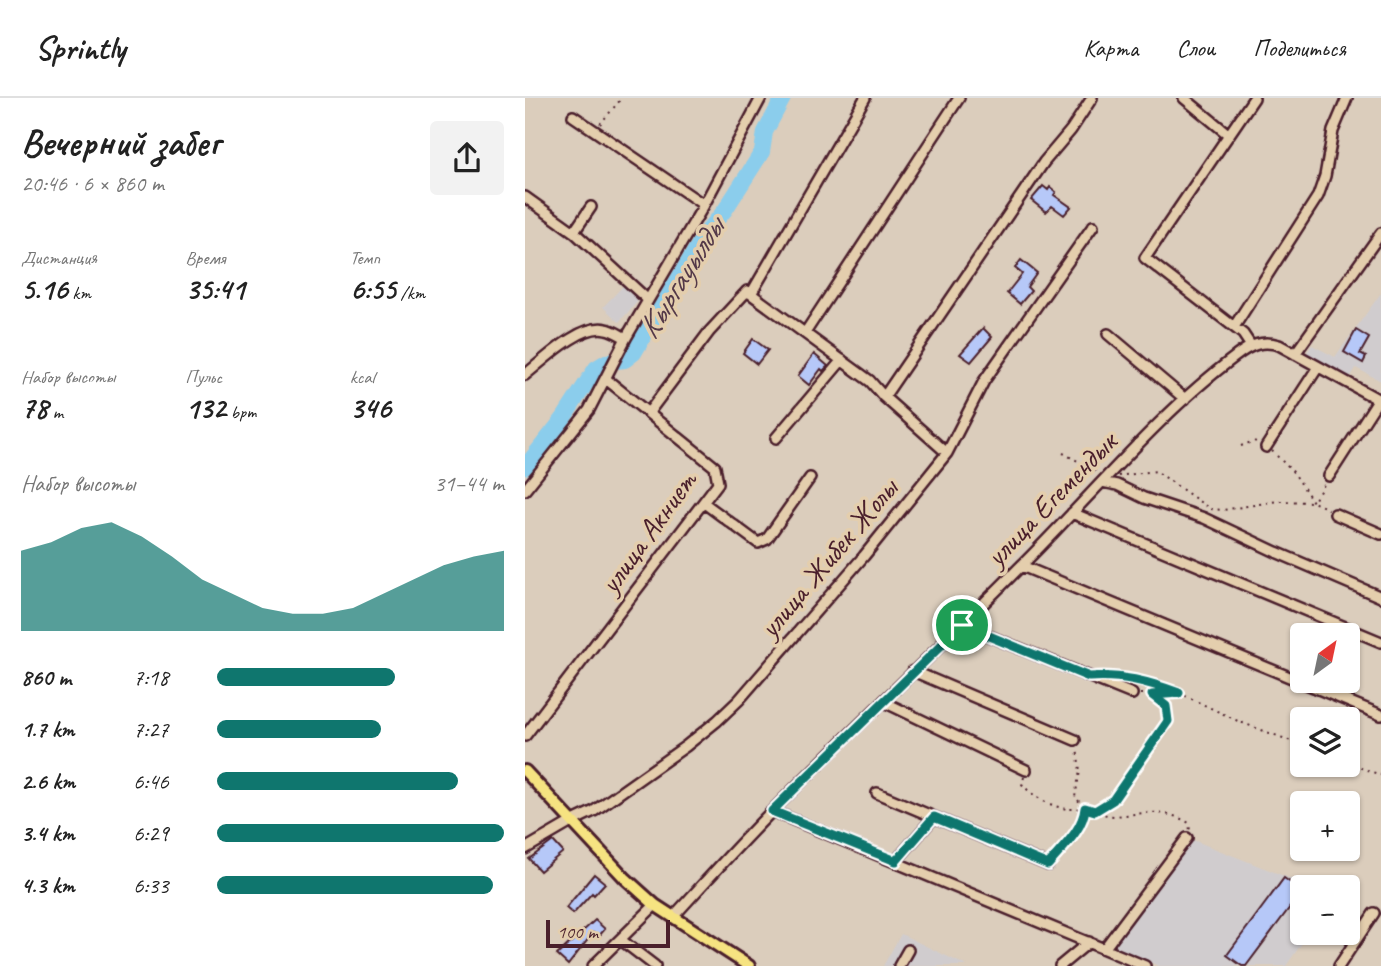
<!DOCTYPE html>
<html lang="ru">
<head>
<meta charset="utf-8">
<style>
  :root { --surface:#fff; --page:#f2f2f2; --text:#222; --muted:#767676; --line:#e0e0e0; --accent:#0f766e }
  body { margin:0; font-family:Caveat,sans-serif; background:var(--page); color:var(--text); height:100vh; display:flex; flex-direction:column; font-size:26px; white-space:nowrap }
  * { box-sizing:border-box; margin:0 }
  p { font-size:23px; color:var(--muted) }
  .icon { flex:none; width:38px; height:38px; fill:none; stroke:currentColor; stroke-width:2; stroke-linecap:round; stroke-linejoin:round }
  .map { position:relative; flex:1; overflow:hidden }
  .drawer { display:flex; flex-direction:column; background:var(--surface); width:525px }
  .drawer>* { flex:none }
  .needle { width:46px; rotate:33deg }
  .controls { position:absolute; left:765px; top:525px; display:grid; gap:14px }
  .controls a { display:grid; place-items:center; width:70px; height:70px; border-radius:7px; background:var(--surface); box-shadow:0 2px 5px #0004; font-size:35px }
  .scale { position:absolute; left:21px; bottom:18px; width:124px; box-sizing:border-box; padding-left:7px; border:4px solid #4a1f2b; border-top:0; font-size:19px; line-height:24px; white-space:nowrap; color:#4a1f2b; -webkit-text-stroke:5px #e4cead; paint-order:stroke }
  .pin { position:absolute; display:grid; place-items:center; width:60px; height:60px; color:#fff; margin:-30px; border:4px solid #fff; border-radius:50%; box-shadow:0 2px 7px #0007 }
  .round { display:grid; place-items:center; flex:none; width:74px; height:74px; border-radius:7px; background:var(--page) }
  .headline { display:flex; align-items:center; justify-content:space-between; height:119px; padding:0 21px }
  h1 { font-size:38px; font-weight:800; line-height:52px }
  .metrics { display:grid; grid-template-columns:repeat(3,1fr); gap:10px; height:119px; padding:7px 21px }
  .metrics div { display:grid; align-content:center }
  .metrics b { font-size:30px; font-weight:800 }
  .metrics small { font-size:19px; font-weight:400 }
  .metrics p { font-size:19px }
  .chart { height:196px; padding:14px 21px }
  .chart p { display:flex; justify-content:space-between }
  .chart svg { width:100%; height:126px; margin-top:7px; fill:var(--accent); opacity:.7 }
  ul { padding:0 21px; list-style:none; font-size:23px }
  li { display:grid; grid-template-columns:112px 84px 1fr; align-items:center; height:52px }
  li i { height:18px; border-radius:9px; background:var(--accent) }
  header { display:flex; align-items:center; gap:42px; box-sizing:border-box; height:98px; padding:0 35px; background:var(--surface); border-bottom:2px solid var(--line) }
  header strong { font-size:33px }
  nav { display:flex; gap:38px; margin-inline-start:auto; font-size:24px }
  main { display:flex; flex:1; min-height:0 }
  .map>svg:first-child { display:block }
  .built { fill:#d0ccce }
  .lines { fill:none; stroke-linecap:round; stroke-linejoin:round }
  .river { stroke:#8bcdec; stroke-width:16 }
  .building { fill:#b6c8f8; stroke:#4a1f2b; stroke-width:2 }
  .minor-casing { stroke:#4a1f2b; stroke-width:14 }
  .major-casing { stroke:#4a1f2b; stroke-width:16 }
  .path { stroke:#4a1f2b; stroke-width:2; stroke-dasharray:2 5; stroke-linecap:butt }
  .minor { stroke:#e4cead; stroke-width:9 }
  .major { stroke:#f6e381; stroke-width:10 }
  .route-casing { stroke:#fff; stroke-width:14 }
  .route { stroke:#0f766e; stroke-width:9 }
  .labels { text-anchor:middle; stroke-width:7; stroke-linejoin:round; paint-order:stroke }
  .street-label { font-size:30px; fill:#4a1f2b; stroke:#e4cead }
  .water-label { font-size:32px; font-style:italic; fill:#543948; stroke:#e4cead }
</style>
</head>
<body>
<header>
<strong>Sprintly</strong>
<nav><a>Карта</a><a>Слои</a><a>Поделиться</a></nav>
</header>
<main>
<section class="drawer">
<div class="headline"><div><h1>Вечерний забег</h1><p>20:46 · 6 × 860 m</p></div><a class="round"><svg class="icon" aria-label="share" viewBox="0 0 24 24"><path d="M12 15V3M7 8l5-5 5 5M5 13v7h14v-7"/></svg></a></div>
<div class="metrics">
<div><p>Дистанция</p><b>5.16<small> km</small></b></div>
<div><p>Время</p><b>35:41</b></div>
<div><p>Темп</p><b>6:55<small> /km</small></b></div>
</div>
<div class="metrics">
<div><p>Набор высоты</p><b>78<small> m</small></b></div>
<div><p>Пульс</p><b>132<small> bpm</small></b></div>
<div><p>kcal</p><b>346</b></div>
</div>
<div class="chart"><p><span>Набор высоты</span>31–44 m</p>
<svg viewBox="0 0 160 44" preserveAspectRatio="none"><path d="M0 44V16L10 13L20 8L30 6L40 11L50 18L60 26L70 31L80 36L90 38L100 38L110 36L120 31L130 26L140 21L150 18L160 16V44z"/></svg>
</div>
<ul>
<li><b>860 m</b>7:18<i style="width:62%"></i></li>
<li><b>1.7 km</b>7:27<i style="width:57%"></i></li>
<li><b>2.6 km</b>6:46<i style="width:84%"></i></li>
<li><b>3.4 km</b>6:29<i style="width:100%"></i></li>
<li><b>4.3 km</b>6:33<i style="width:96%"></i></li>
</ul>
</section>
<div class="map">
<svg width="856" height="868" viewBox="0 0 856 868">
  <rect width="100%" height="100%" fill="#dbcdbc"/>
  <filter id="ink" filterUnits="userSpaceOnUse"><feTurbulence type="fractalNoise" baseFrequency=".0143" numOctaves="2"/><feDisplacementMap in="SourceGraphic" scale="14" xChannelSelector="R" yChannelSelector="G"/><feConvolveMatrix kernelMatrix="1 2 1 2 8 2 1 2 1" color-interpolation-filters="sRGB"/></filter>
  <g filter="url(#ink)">
    <path class="built" d="M99 187 116 200 94 224 78 209Z
      M856 195V283L831 270 825 280 781 256 787 247 810 259Z
      M668 742 787 789H777V835H784L761 868H634L587 848Z
      M376 836 442 868H358Z"/>
    <g class="lines">
      <path class="river" d="M0 369 38 321 71 270 81 264 100 262 109 255 180 136 200 112 237 54 240 34 258 0"/>
    </g>
    <path class="building" d="M518 88 523 92 525 89 531 94 529 97 546 109 539 117 527 108 521 114 506 102Z
      M496 162 512 175 502 189 506 193 495 206 482 195 497 176 490 170Z
      M458 230 467 239 446 264 435 256Z
      M831 232 844 240 835 256 841 259 838 265 819 254Z
      M228 241 243 252 232 266 218 255Z
      M289 256 303 268 298 273 296 271 284 287 273 278Z
      M28 743 38 754 15 773 4 761Z
      M69 776 80 785 69 797 67 795 48 816 41 810Z
      M759 780 777 793 721 868H717L702 857Z
      M70 822 80 831 73 839 68 835 43 867 32 857Z"/>
    <g class="lines">
      <g class="minor-casing">
        <path id="minor" d="M659 0 704 37
          M48 18 179 107
          M0 99 49 134 123 202
          M49 134 66 109
          M226 196 340 0
          M709 229 793 98 800 78 808 33 822 0
          M280 235 434 0
          M583 236 660 301
          M726 248 718 236 620 160 729 0
          M770 256 856 135
          M0 277C19 262 56 225 81 231 88 232 95 237 101 240
          M359 299 519 64 546 32 567 0
          M124 314 184 234 222 193 345 283 359 299 422 355
          M251 340 317 262
          M741 349 793 269
          M804 378 853 302
          M577 384 592 387 619 400 679 420 751 454 856 499
          M0 392 64 312 101 240 179 107 236 0
          M179 405 233 445 242 441 285 380
          M547 415 856 544
          M810 416 856 436
          M497 468 856 617
          M437 527 607 596
          M388 573 550 642
          M359 604 501 672
          M0 638 193 385 190 369 81 281
          M352 695 523 767
          M247 713 620 868
          M0 751 48 723 69 713 161 648 192 623 214 602 339 458 422 355 459 283 568 128
          M371 763 409 719
          M148 819C181 783 214 746 249 711 330 629 414 551 495 469 565 400 632 317 711 258 725 247 737 242 754 247L856 303
          M96 842 130 868
          M579 851 662 740
          M68 868 130 807
          M374 868 383 852
          M535 868 564 844
          M814 868 849 815"/>
      </g>
      <g class="major-casing">
        <path id="major" d="M0 673 100 780 130 807 224 868"/>
      </g>
      <path class="path" d="M75 26 97 0
        M716 348 729 343 733 345
        M747 353 769 375 788 404 800 385
        M538 355 575 375
        M593 378 631 373 685 411 698 412 753 403 788 404 804 411
        M586 578 624 584 654 595 715 624 777 647
        M615 596 651 595
        M822 665 856 677
        M499 679 497 686C508 699 528 710 545 711 551 711 556 710 562 711 571 712 579 718 589 718 617 716 637 709 664 725L665 733
        M571 713 588 702 643 623 641 608 627 597
        M528 761 559 720 560 710 550 699 555 673 552 650"/>
      <use href="#minor" class="minor"/>
      <use href="#major" class="major"/>
    </g>
  </g>
  <g class="lines" filter="url(#ink)">
    <g class="route-casing">
      <path id="route" d="M437 527 564 579C595 576 624 584 654 595L627 597 641 608 643 623 588 702 570 713 560 710C558 732 537 750 523 767L409 719 371 763 247 713Z"/>
    </g>
    <use href="#route" class="route"/>
  </g>
  <g class="labels">
    <g class="street-label">
      <text transform="translate(526 401) rotate(-46)" y="10">улица Егемендык</text>
      <text transform="translate(123 434) rotate(-54)" y="10">улица Акниет</text>
      <text transform="translate(303 460) rotate(-50)" y="10">улица Жибек Жолы</text>
    </g>
    <g class="water-label">
      <text transform="translate(155 180) rotate(-58)" y="11">Кыргауылды</text>
    </g>
  </g>
</svg>
<div class="controls">
<a><svg class="needle" viewBox="-14 -14 28 28"><path d="M0-13l5 13h-10z" fill="#e53935"/><path d="M0 13l5-13h-10z" fill="#767676"/></svg></a>
<a><svg class="icon" aria-label="layers" viewBox="0 0 24 24"><path d="M12 4l9 5-9 5-9-5zM3 14l9 5 9-5"/></svg></a>
<a>+</a>
<a>−</a>
</div>
<div class="scale">100 m</div>
<div class="pin" style="left:437px;top:527px;background:#1e9e55"><svg class="icon" aria-label="arrive" viewBox="0 0 24 24"><path d="M6 21V4h12l-3 4 3 4H6"/></svg></div>
</div>
</main>
</body>
</html>
